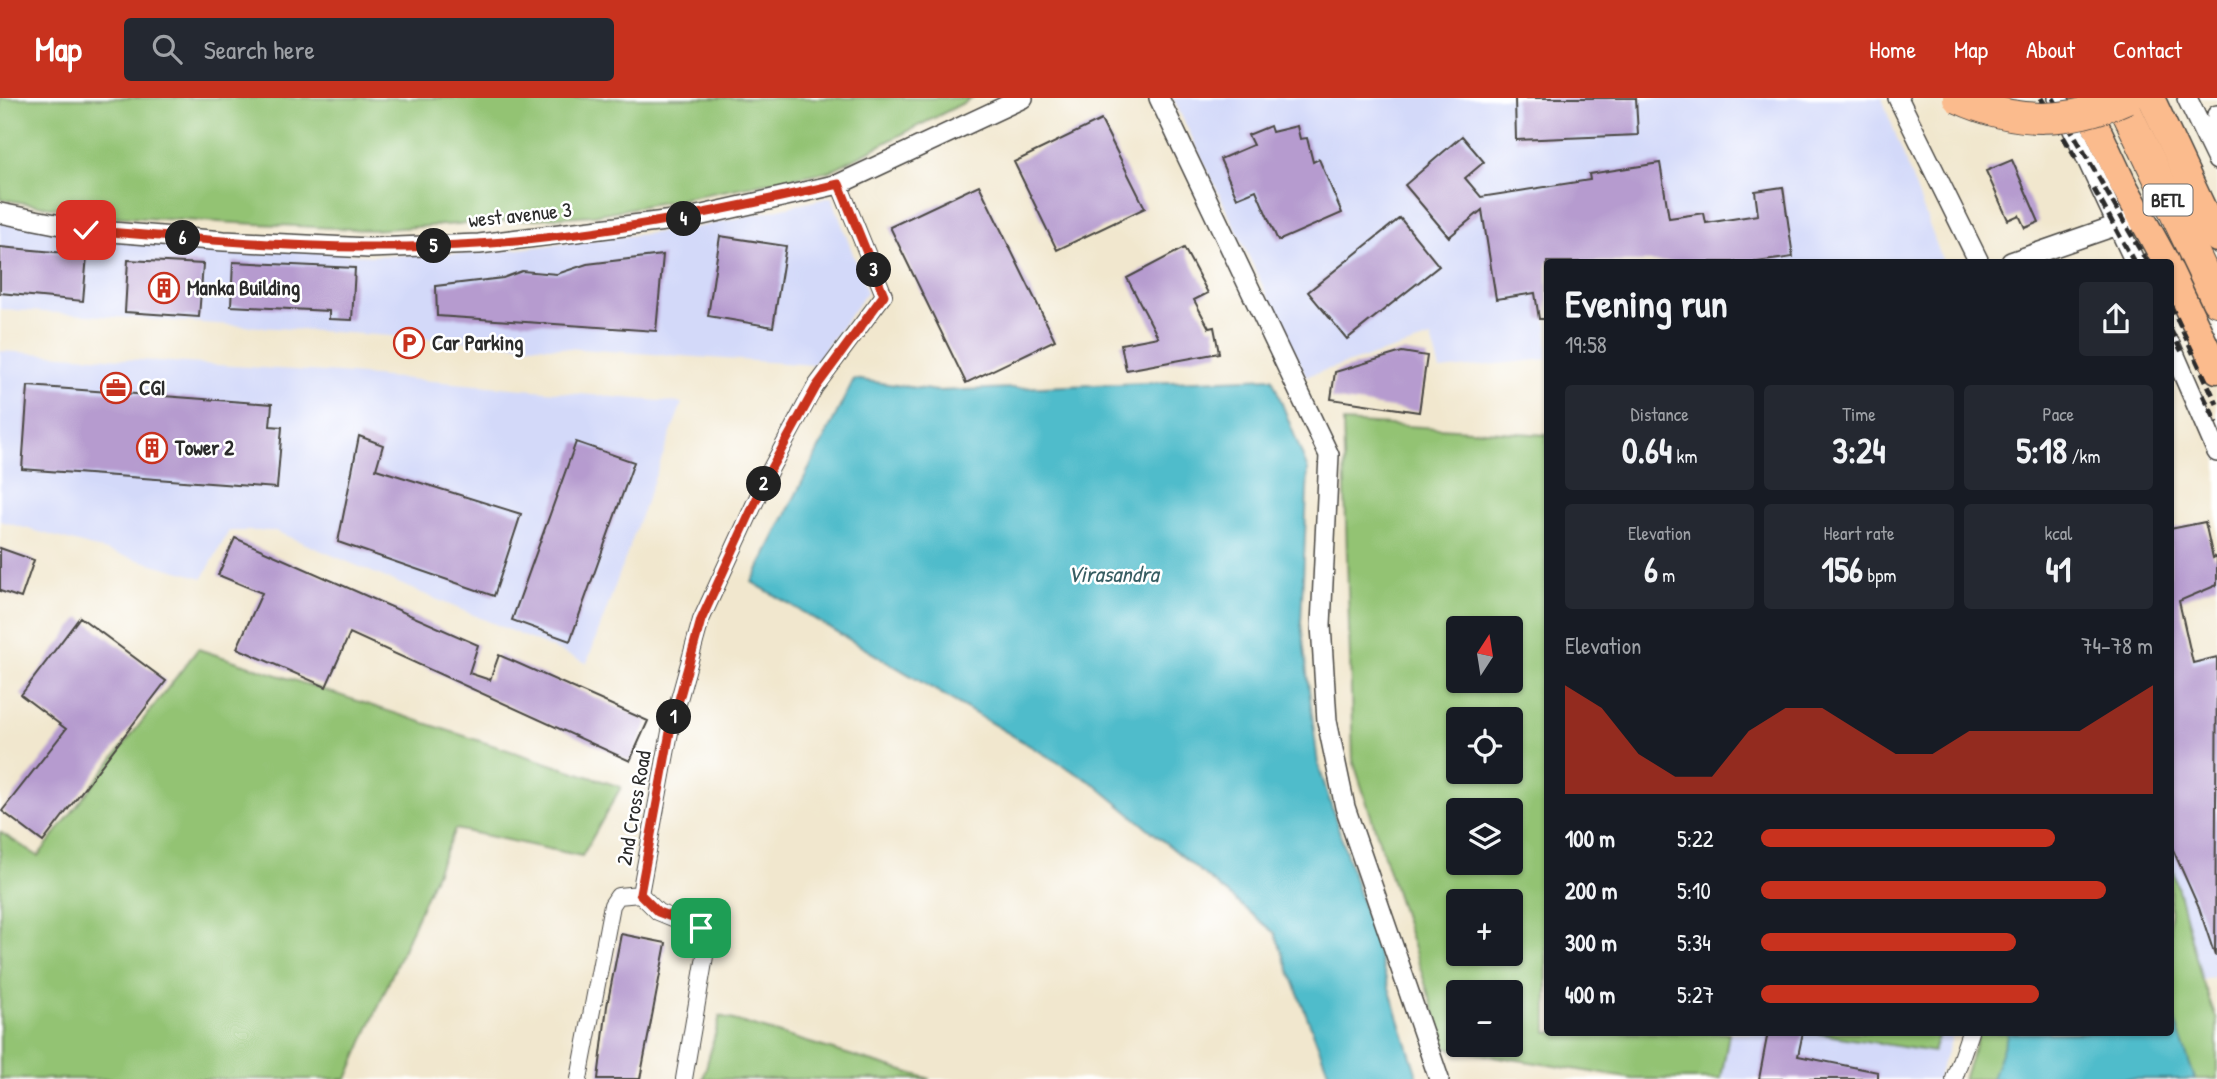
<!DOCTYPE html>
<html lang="en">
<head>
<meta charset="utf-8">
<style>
  :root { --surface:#171b24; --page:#242831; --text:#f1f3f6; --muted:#9ea1a6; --accent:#c8321e }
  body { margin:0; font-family:"Patrick Hand",sans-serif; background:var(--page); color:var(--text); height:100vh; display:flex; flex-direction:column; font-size:26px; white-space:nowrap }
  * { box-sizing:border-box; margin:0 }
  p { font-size:23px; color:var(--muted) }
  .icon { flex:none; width:38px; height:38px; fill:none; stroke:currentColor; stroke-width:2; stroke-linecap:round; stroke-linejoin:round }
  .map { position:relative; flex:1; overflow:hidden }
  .panel { position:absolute; left:1544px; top:161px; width:630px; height:777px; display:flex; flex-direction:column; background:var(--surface); border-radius:7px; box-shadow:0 2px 5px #0004 }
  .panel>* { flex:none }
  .needle { width:46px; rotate:12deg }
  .controls { position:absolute; left:1446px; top:518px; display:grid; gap:14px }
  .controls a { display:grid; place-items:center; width:77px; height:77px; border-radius:7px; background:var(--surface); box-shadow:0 2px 5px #0004; font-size:35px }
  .pin { position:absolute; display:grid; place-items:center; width:60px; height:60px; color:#fff; margin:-30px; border-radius:14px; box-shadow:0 4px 10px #0006 }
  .km { position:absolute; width:35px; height:35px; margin:-18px; border-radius:50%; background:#222; color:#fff; font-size:19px; line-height:35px; text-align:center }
  .round { display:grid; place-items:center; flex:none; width:74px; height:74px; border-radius:7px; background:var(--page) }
  .overview { display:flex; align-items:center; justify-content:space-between; height:119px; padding:0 21px }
  h1 { font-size:38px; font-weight:700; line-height:52px }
  .metrics { display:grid; grid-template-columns:repeat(3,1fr); gap:10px; height:119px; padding:7px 21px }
  .metrics div { display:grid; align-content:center; border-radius:7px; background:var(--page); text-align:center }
  .metrics b { font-size:35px; font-weight:700 }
  .metrics small { font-size:19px; font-weight:400 }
  .metrics p { font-size:19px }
  .chart { height:196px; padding:14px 21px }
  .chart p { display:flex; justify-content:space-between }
  .chart svg { width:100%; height:126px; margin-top:7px; fill:var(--accent); opacity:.7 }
  ul { padding:0 21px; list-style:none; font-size:23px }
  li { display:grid; grid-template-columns:112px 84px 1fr; align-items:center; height:52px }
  li i { height:18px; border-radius:9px; background:var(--accent) }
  header { display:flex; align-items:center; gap:42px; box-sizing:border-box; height:98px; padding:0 35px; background:var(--accent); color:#fff }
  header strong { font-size:33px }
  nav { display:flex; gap:38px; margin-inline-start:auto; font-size:24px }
  .search { width:490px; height:63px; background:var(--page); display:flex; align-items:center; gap:18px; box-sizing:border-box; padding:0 24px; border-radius:7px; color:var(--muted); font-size:26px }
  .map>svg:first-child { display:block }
  .built { fill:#d3d9f9 }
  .green { fill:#93c373; stroke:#5f774f; stroke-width:2; fill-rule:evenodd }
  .water { fill:#50bccb; stroke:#3e747b; stroke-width:2 }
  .building { fill:#b69bcf }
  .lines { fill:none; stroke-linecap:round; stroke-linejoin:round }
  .minor-casing { stroke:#494743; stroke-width:18 }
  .tertiary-casing { stroke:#494743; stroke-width:22 }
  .trunk-casing { stroke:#494743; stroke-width:29 }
  .motorway-casing { stroke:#494743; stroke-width:32 }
  .minor { stroke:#fff; stroke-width:16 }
  .tertiary { stroke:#fff; stroke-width:19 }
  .trunk { stroke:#fbbb8d; stroke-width:26 }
  .motorway { stroke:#fbbb8d; stroke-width:30 }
  .rail { stroke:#2b2b2b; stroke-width:5; stroke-dasharray:10 5; stroke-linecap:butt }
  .motorway-bridge-casing { stroke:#494743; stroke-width:32; stroke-linecap:butt }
  .motorway-bridge { stroke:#fbbb8d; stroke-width:30 }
  .route-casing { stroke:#fff; stroke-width:14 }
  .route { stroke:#c8321e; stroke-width:9 }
  .labels { text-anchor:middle; stroke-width:5; stroke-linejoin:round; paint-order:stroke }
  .shield { fill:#fff; stroke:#6b6b6b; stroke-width:2 }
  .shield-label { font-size:19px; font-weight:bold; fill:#2b2b2b }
  .street-label { font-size:21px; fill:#2b2b2b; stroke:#fff }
  .poi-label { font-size:21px; font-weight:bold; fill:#2b2b2b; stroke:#fff; text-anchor:start }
  .water-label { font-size:23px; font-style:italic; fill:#385e63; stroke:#fff }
</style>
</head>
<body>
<header>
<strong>Map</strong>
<div class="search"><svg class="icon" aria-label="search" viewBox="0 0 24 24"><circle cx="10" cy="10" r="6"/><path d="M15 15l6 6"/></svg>Search here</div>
<nav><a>Home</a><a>Map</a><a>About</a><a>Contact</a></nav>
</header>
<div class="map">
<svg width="2217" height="981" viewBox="0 0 2217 981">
  <rect width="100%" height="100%" fill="#fff"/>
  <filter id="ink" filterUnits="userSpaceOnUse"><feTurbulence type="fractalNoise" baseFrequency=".0143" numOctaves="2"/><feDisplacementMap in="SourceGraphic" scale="14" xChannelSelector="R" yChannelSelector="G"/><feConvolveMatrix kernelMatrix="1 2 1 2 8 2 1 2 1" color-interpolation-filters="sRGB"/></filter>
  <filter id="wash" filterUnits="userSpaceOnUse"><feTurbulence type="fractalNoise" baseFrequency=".00686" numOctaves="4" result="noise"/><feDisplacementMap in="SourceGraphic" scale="28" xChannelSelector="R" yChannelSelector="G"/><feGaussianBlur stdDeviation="1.57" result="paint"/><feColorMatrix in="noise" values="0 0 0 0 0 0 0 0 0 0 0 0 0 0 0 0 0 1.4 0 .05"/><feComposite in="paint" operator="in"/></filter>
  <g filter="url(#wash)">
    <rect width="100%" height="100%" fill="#f1e7ce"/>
    <path class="built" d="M1173 0H1882L1943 164H1547V261L1440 272 1431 240 1306 278Z
      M832 99 867 194 813 267 0 211V121L370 158 484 155 694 130Z
      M0 253 339 275 682 305 587 565 275 433H229L203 480 0 423Z
      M2217 554V878L2202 882 2170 761V565Z
      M1729 935H1954L1937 981H1721Z"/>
    <path class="green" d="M0 0H973L830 73 594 117 371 132 105 118 0 101Z
      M1343 324 1547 337V934L1729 935 1721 981H1633L1446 950 1353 662ZM1510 530V583H1458V530ZM1510 621V674H1458V621ZM1510 712V765H1458V712ZM1510 803V856H1458V803ZM1510 894V947H1458V894Z
      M198 551 621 689 582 758 455 731 347 981H0V734L38 758Z
      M2170 761 2202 882 2217 922V981H1963L1979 935 2170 934Z
      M720 918 930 981H703Z
      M1809 934H1939V935L1933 954Z"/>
    <path class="water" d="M1272 280 1308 372 1301 525 1318 666 1418 981H1331L1275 835 1093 685 752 484 854 281 937 293Z
      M2170 909 2195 981H1992L2008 935 2170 934Z"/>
    <g id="blocks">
      <path class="building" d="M1515 0H1636L1638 37 1516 42Z
        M1101 22 1145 110 1057 152 1014 64Z
        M1270 28 1272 34 1297 28 1300 41 1307 40 1313 64 1319 61 1342 115 1278 143 1256 92 1237 100 1220 61 1253 47 1248 37Z
        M1462 38 1484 64 1465 80 1481 99 1590 82 1589 76 1660 65 1669 120 1704 115 1706 125 1758 117 1755 93 1783 89 1793 159 1757 164H1547V221H1539L1535 195 1496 201 1482 112 1449 139 1405 87Z
        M2012 62 2039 124 2025 130 2019 117 2008 122 1986 73Z
        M979 87 1055 242 966 285 890 129Z
        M1400 120 1439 168 1347 241 1308 194Z
        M720 138 786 148 773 229 708 218Z
        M0 149 87 157 83 203 0 195Z
        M1184 150 1208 195 1194 202 1209 230 1214 229 1219 255 1126 272 1121 246 1158 239 1127 180Z
        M663 157 656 233 437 218 436 188 503 180 522 173 557 176 587 166Z
        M128 162 203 166 199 219 125 214Z
        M233 164 355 170 352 222 329 221V213L231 208Z
        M1402 254 1427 258 1419 314 1331 301 1335 274Z
        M28 288 272 306 270 328 282 329 277 390 22 371Z
        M359 338 383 347 376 371 521 416 494 498 338 444Z
        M576 344 634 364 570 543 512 522Z
        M2205 424 2213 460 2217 458V487L2179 503 2193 565 2217 559 2215 858 2199 810 2170 745V431Z
        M235 440 478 547 469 575 490 582 499 557 648 623 630 663 350 535 326 589 237 550 262 495 218 477Z
        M0 450 34 462 21 500 0 493Z
        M80 519 166 583 43 744 2 713 66 631 21 597Z
        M621 836 666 845 640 981H598L607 908Z
        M1768 934H1803L1798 958 1878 974V981H1759Z"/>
    </g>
  </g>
  <g filter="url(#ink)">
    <use href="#blocks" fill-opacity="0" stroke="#494743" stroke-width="2"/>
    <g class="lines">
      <g class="minor-casing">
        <path id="minor" d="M640 796 670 634 701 522 770 372 815 289 884 197 839 86
          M640 796 658 814 709 835 684 981
          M579 981 612 807 618 798 640 796
          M1954 981 1970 934"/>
      </g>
      <g class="tertiary-casing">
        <path id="tertiary" d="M1159 0 1329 357 1321 527 1327 623 1345 709 1439 981
          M1898 0 1979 164
          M2058 0 2135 164
          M2187 0 2217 62
          M2214 55 2217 17
          M0 115 86 132 224 143 369 150 479 146 689 120 839 86 1023 0
          M2011 164 2129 123
          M2170 246 2217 354"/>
      </g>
      <g class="trunk-casing">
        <path id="trunk" d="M2083 0 2123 86 2166 164
          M2151 0 2217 141
          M2170 173 2217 272"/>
      </g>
      <g class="motorway-casing">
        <path id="motorway" d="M2120 0 2217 203"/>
      </g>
      <use href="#minor" class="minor"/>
      <use href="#tertiary" class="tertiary"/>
      <use href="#trunk" class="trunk"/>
      <use href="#motorway" class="motorway"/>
      <path class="rail" d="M2041 0 2078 64
        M2053 0 2147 164
        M2094 91 2134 164
        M2170 206 2217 306
        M2170 231 2183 256
        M2203 297 2217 325"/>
      <g class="motorway-bridge-casing">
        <path id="motorway-bridge" d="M1958 0C2017 27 2069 26 2127 0"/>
      </g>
      <use href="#motorway-bridge" class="motorway-bridge"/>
    </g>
  </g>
  <g class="lines" filter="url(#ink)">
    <g class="route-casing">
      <path id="route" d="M86 132C216 143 347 155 478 146 600 138 720 113 839 86L884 197 816 289 770 372 701 522 670 634 640 796 658 814 701 830"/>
    </g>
    <use href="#route" class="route"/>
  </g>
  <defs>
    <g id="building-ring" transform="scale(1.575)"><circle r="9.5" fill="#fff" stroke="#c8321e" stroke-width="1.5"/><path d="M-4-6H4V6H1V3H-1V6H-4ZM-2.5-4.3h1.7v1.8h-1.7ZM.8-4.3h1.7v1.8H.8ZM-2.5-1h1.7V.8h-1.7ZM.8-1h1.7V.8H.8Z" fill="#c8321e"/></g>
    <g id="parking-ring" transform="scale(1.575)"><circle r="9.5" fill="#fff" stroke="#c8321e" stroke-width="1.5"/><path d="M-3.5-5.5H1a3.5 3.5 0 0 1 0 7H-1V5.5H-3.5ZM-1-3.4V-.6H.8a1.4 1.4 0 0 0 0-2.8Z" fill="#c8321e"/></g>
    <g id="office-ring" transform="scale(1.575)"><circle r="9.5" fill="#fff" stroke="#c8321e" stroke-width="1.5"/><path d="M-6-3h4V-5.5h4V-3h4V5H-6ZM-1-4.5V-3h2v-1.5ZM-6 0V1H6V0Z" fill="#c8321e"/></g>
  </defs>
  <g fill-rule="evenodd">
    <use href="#building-ring" x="164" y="190"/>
    <use href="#parking-ring" x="409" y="245"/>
    <use href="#office-ring" x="116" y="290"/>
    <use href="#building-ring" x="152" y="350"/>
  </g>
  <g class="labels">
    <rect class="shield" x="2143.5" y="86.5" width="49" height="31" rx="5"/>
    <g class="shield-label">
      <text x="2168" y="109">BETL</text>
    </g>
    <g class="street-label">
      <text transform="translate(520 117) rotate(-6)" y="7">west avenue 3</text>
      <text transform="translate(634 710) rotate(-80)" y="7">2nd Cross Road</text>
    </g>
    <g class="poi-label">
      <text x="187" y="197">Manka Building</text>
      <text x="432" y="252">Car Parking</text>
      <text x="139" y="297">CGI</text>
      <text x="175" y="357">Tower 2</text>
    </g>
    <g class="water-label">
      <text x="1113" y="484">Virasandra</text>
    </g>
  </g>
</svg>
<div class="controls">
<a><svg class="needle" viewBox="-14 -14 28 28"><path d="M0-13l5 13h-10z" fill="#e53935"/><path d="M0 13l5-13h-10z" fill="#9ea1a6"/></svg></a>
<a><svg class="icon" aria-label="locate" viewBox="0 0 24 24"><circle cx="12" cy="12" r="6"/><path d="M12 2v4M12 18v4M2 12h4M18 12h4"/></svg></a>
<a><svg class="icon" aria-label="layers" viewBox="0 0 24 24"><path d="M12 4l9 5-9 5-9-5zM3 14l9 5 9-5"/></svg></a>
<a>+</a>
<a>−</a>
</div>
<div class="pin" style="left:701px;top:830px;background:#1e9e55"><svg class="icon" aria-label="arrive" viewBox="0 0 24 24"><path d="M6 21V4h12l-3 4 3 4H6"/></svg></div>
<div class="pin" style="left:86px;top:132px;background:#d93025"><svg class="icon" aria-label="check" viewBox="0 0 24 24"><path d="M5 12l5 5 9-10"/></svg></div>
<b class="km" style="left:674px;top:619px">1</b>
<b class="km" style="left:764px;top:386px">2</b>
<b class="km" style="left:874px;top:172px">3</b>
<b class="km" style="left:684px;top:121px">4</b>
<b class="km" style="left:434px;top:148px">5</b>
<b class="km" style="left:183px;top:140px">6</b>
<section class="panel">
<div class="overview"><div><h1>Evening run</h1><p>19:58</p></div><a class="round"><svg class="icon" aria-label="share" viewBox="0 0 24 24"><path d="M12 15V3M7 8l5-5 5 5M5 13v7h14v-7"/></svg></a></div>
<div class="metrics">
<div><p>Distance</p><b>0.64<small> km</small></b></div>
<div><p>Time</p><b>3:24</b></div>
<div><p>Pace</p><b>5:18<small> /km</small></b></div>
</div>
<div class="metrics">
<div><p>Elevation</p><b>6<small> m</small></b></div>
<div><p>Heart rate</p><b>156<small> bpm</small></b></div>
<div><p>kcal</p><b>41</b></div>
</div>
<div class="chart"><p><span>Elevation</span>74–78 m</p>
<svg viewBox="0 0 160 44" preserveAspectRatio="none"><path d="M0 44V6L10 14L20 30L30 38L40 38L50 22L60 14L70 14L80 22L90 30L100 30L110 22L120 22L130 22L140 22L150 14L160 6V44z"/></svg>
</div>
<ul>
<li><b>100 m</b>5:22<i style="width:75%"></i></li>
<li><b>200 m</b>5:10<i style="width:88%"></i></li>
<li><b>300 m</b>5:34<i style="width:65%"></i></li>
<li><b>400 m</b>5:27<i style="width:71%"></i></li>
</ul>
</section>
</div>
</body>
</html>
